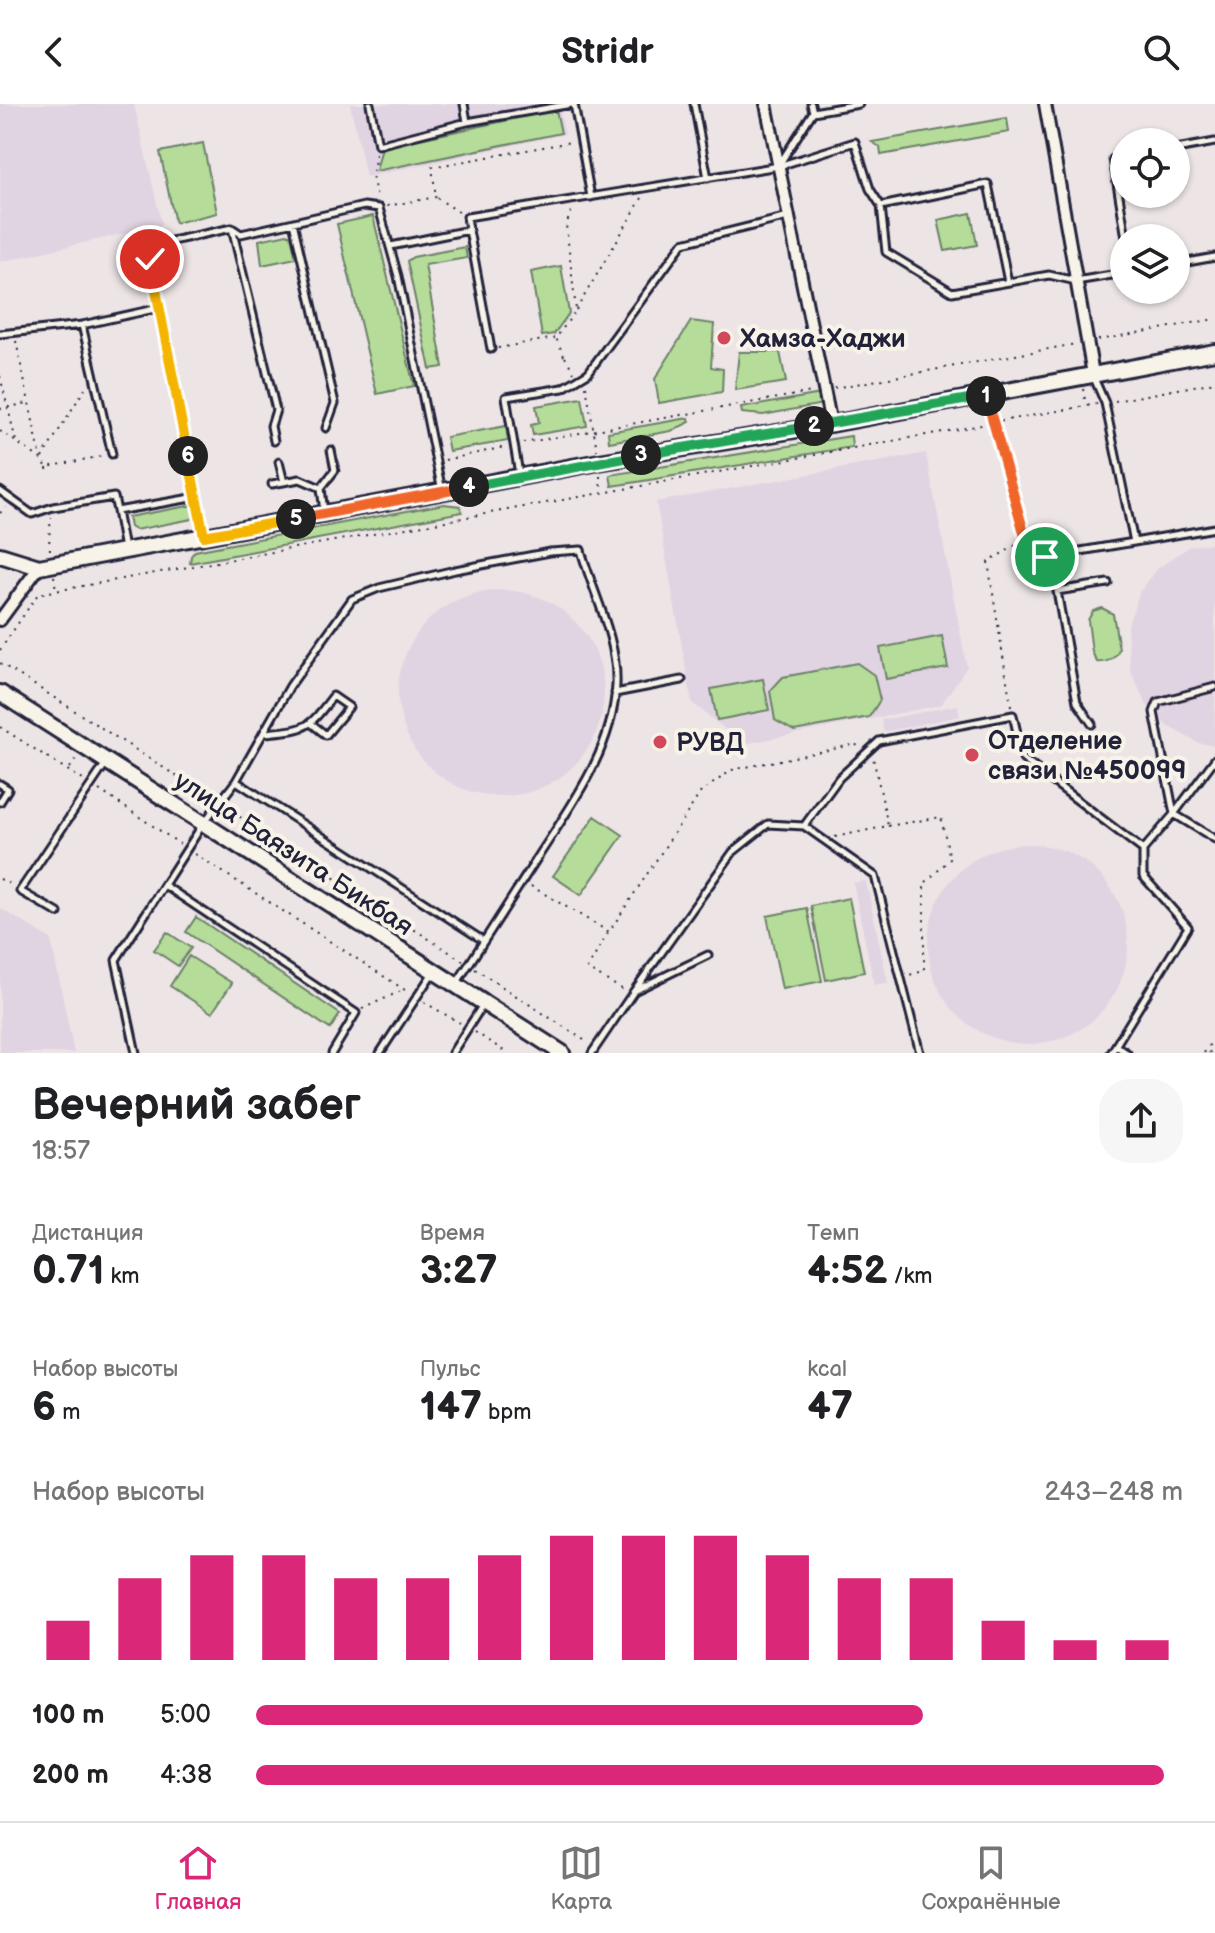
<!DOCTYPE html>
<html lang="ru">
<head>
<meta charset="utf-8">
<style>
  :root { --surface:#fff; --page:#f6f6f6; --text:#202124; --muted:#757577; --line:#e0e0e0; --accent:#db2777 }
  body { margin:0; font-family:"Balsamiq Sans",sans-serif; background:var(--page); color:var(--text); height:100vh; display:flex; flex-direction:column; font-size:30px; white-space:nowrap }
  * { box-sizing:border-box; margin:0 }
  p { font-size:26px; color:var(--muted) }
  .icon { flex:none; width:44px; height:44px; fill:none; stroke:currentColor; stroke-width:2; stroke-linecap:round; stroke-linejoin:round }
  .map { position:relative; height:949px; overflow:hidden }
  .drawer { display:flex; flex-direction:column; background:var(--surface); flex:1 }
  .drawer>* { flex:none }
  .controls { position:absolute; left:1110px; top:24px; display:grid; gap:16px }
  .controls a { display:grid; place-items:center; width:80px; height:80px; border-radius:50%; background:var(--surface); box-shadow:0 2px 6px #0004; font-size:40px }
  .pin { position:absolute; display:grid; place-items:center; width:68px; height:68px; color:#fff; margin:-34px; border:4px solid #fff; border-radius:50%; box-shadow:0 2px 8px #0007 }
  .km { position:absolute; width:40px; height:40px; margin:-20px; border-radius:50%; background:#222; color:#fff; font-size:22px; line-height:40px; text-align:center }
  .round { display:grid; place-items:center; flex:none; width:84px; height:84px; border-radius:32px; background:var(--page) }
  .overview { display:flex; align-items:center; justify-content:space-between; height:136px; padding:0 32px }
  h1 { font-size:44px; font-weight:800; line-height:60px }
  .stats { display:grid; grid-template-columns:repeat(3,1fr); gap:12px; height:136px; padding:8px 32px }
  .stats div { display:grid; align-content:center }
  .stats b { font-size:40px; font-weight:800 }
  .stats small { font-size:22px; font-weight:400 }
  .stats p { font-size:22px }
  .chart { height:224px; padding:16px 32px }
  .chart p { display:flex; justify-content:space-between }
  .chart svg { width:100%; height:144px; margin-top:8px; stroke:var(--accent); stroke-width:6 }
  ul { padding:0 32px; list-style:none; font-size:26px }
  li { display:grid; grid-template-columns:128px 96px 1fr; align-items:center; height:60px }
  li i { height:20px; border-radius:10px; background:var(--accent) }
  header { display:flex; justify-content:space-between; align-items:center; height:104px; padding:0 32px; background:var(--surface); font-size:36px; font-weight:800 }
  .tabs { display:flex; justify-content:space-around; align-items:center; height:112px; border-top:2px solid var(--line); background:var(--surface); font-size:22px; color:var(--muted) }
  .tabs a { display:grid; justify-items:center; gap:4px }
  .tabs .current { color:var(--accent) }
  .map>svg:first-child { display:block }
  .built { fill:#e1d4e2 }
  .green { fill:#b5dd99; stroke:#6c806a; stroke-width:2 }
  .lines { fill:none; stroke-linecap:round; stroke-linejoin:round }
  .lane-casing { stroke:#22223b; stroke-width:11 }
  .street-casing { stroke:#22223b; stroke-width:16 }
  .secondary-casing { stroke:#22223b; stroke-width:20 }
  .path { stroke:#22223b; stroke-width:2; stroke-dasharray:2 6; stroke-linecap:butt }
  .lane { stroke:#f7f3e8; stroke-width:5 }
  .street { stroke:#f7f3e8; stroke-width:10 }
  .secondary { stroke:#f7f3e8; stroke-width:14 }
  .split-1-casing { stroke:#fff; stroke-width:16 }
  .split-2-casing { stroke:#fff; stroke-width:16 }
  .split-3-casing { stroke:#fff; stroke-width:16 }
  .split-4-casing { stroke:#fff; stroke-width:16 }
  .split-5-casing { stroke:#fff; stroke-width:16 }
  .split-6-casing { stroke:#fff; stroke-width:16 }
  .split-7-casing { stroke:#fff; stroke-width:16 }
  .split-1 { stroke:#f0652b; stroke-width:10 }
  .split-2 { stroke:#22a559; stroke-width:10 }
  .split-3 { stroke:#22a559; stroke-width:10 }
  .split-4 { stroke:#22a559; stroke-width:10 }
  .split-5 { stroke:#f0652b; stroke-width:10 }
  .split-6 { stroke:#f5b400; stroke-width:10 }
  .split-7 { stroke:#f5b400; stroke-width:10 }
  .poi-dot { fill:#d1495b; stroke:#f7f3e8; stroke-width:3 }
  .labels { text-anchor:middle; stroke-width:8; stroke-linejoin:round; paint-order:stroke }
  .poi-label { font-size:26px; font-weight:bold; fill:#22223b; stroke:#f7f3e8; text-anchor:start }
  .street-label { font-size:26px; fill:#22223b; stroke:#f7f3e8 }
</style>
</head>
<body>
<header><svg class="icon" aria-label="back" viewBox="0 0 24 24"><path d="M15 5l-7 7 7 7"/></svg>Stridr<svg class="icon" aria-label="search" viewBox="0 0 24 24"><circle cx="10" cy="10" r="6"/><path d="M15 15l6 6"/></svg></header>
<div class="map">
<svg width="1215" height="949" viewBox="0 0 1215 949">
  <rect width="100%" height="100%" fill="#ede5e5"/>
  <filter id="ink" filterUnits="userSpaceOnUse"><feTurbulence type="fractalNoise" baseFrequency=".0125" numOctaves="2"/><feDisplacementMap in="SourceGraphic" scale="16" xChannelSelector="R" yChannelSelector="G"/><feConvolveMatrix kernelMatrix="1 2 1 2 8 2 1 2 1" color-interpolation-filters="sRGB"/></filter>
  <g filter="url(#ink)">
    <path class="built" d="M0 0H134L162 121 0 158Z
      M350 0H558L565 30 366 73Z
      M926 349 967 563 941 601 744 640 692 599 656 398Z
      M1215 439V642L1198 639 1167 622 1146 600 1130 566 1127 523 1140 487 1158 464 1190 442Z
      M398 589a103 103 0 1 1 206 0a103 103 0 1 1-206 0Z
      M958 601 960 612 884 628 881 616Z
      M928 840a100 100 0 1 1 200 0a100 100 0 1 1-200 0Z
      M866 777 888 879 874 881 853 779Z
      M0 804 51 835 74 949H0Z"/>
    <path class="green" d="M556 6 561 29 376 67 382 43Z
      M1007 14 1009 28 881 51 880 43 872 38Z
      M203 39 217 109 175 119 160 48Z
      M971 109 977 141 945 147 938 116Z
      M373 112 414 282 377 290 337 120Z
      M287 130 291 132 296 154 262 161 259 136Z
      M465 143 467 154 425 161 443 263 430 265 407 157 413 153Z
      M561 162 569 209 554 230 542 232 531 168Z
      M691 217 714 220 711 263 723 265 722 288 659 299 655 275Z
      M739 248H780L786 278 735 286Z
      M821 290 823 300 763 311 742 309 741 304Z
      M582 294 587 322 533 331 531 321 539 319 536 302Z
      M689 314 690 318 671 327 609 338 608 328Z
      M506 322 508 337 449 347 446 333Z
      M851 332 852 343 612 382 610 371Z
      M444 400 460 402 462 408 190 459 191 452 195 447Z
      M194 401 196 411 192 415 135 426 130 423 128 413Z
      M1102 504 1113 510 1119 545C1115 555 1108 559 1097 558L1092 548 1088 516 1093 507Z
      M942 532 948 564 886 575 880 544Z
      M857 559 874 571 880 596 869 613 794 627 775 616 770 587 783 573Z
      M763 575 769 606 717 616 711 585Z
      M595 712 623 731 581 791 553 772Z
      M849 794 864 868 826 876 811 802Z
      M807 804 822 877 782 885 767 812Z
      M196 813 340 910 330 925 186 828Z
      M167 828 191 844 178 862 154 846Z
      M189 852 232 879 212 909 170 882Z"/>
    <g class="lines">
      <g class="lane-casing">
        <path id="lane" d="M370 0 378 41 467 18
          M464 0 467 18 572 0
          M574 0 591 93
          M694 0 708 74
          M811 0 813 8 859 0
          M1176 45 1215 38
          M1124 53 1113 55 1126 134
          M779 61 813 8
          M881 102 988 80 1008 178
          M293 118 335 299 326 324
          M232 124 276 306 271 322 274 337
          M469 126 491 245
          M391 142 469 126 467 113 779 62 855 38 870 85 881 102 886 148 952 188 1049 171 1076 177 1124 169
          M1176 160 1215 153
          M0 230 82 221
          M986 292 1026 436 1045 453 1134 438 1105 299 1094 274
          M112 350 82 221 159 204
          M279 358 284 378
          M519 370 506 293 563 284 588 269 683 139 788 113
          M272 380 300 375 321 384
          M0 387 32 410 53 403 114 393 117 407 197 393
          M117 407 124 445
          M324 408 321 384 335 366 331 346
          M204 430 150 155 158 140 232 124 241 130 364 102 379 104 398 172 442 387
          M1134 438 1215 424
          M1045 453 1057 487 1077 598 1092 620
          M1057 487 1108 479
          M615 589 682 576
          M265 629C308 625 307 626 333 592L349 603 326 631 312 620
          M1215 655 1174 710 1215 735
          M236 677 484 837
          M0 680 8 685 0 698
          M804 722 839 674 879 637 1013 611 1023 655 1143 746
          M164 781 356 909 332 949
          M58 809 20 787 106 659
          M634 887 733 748 768 720 804 722 875 772 920 949
          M1116 942 1127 949
          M136 949 116 856 203 720 236 677 290 582 352 495 379 484 455 466 550 448 581 446C593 490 618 534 616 581 613 647 570 703 536 756 509 798 483 839 456 880
          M380 949 432 870
          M452 949 484 899
          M592 949 634 887 708 851
          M1111 949 1188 823 1143 772V746L1174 710 1154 608 1158 598 1215 583"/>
      </g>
      <g class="street-casing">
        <path id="street" d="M766 0 831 320
          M1045 0 1093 270
          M0 516 39 463"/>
      </g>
      <g class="secondary-casing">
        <path id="secondary" d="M0 451 39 463 599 358 831 320 1215 248
          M0 589 562 949"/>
      </g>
      <path class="path" d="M376 50 372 72 377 94
        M437 94 459 108
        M387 102 436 93 432 63 571 38
        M576 206 642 94
        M1098 236 1215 215
        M16 237 41 355
        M498 244 555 234
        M564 252 556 234 576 206 566 121 572 106
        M565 253 574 268
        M0 272 16 337
        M586 282 597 346
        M834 284 1076 240
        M1083 285 1086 301
        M1115 297 1215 278
        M0 305 28 299
        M1001 317 1097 300
        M0 327 41 355 47 363 103 352
        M523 339 812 288
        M42 354 87 281
        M445 356 505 343
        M47 364 48 371
        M600 372 601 386
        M0 409 6 403
        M50 446 49 434 51 413
        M54 472 56 486
        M0 546 38 490 987 320
        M0 559 211 694
        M1011 602 988 458 1018 440
        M0 623 83 676
        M70 664 77 653
        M99 686 180 740
        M226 704 463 857
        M888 722 941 713 950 755 924 780V867L909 871
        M835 733 888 722 873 653
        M195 750 408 888
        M0 775 13 782
        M531 782 609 828 701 688 732 666 857 640 855 646
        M608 829 587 865 625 887
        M475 865 587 938
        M424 898 460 919
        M362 905 403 886
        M475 928 507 949
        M1204 949 1215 932
        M1209 949 1215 940"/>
      <use href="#lane" class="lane"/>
      <use href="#street" class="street"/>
      <use href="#secondary" class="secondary"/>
    </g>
  </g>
  <g class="lines" filter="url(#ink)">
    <g class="split-1-casing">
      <path id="split-1" d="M986 292 1026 436 1045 453"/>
    </g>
    <g class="split-2-casing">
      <path id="split-2" d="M814 322 986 292"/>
    </g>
    <g class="split-3-casing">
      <path id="split-3" d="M641 351 814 322"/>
    </g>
    <g class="split-4-casing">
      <path id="split-4" d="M469 383 641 351"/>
    </g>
    <g class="split-5-casing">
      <path id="split-5" d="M296 415 469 383"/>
    </g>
    <g class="split-6-casing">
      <path id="split-6" d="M188 352 204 432 296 415"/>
    </g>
    <g class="split-7-casing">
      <path id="split-7" d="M150 155 188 352"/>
    </g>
    <use href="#split-1" class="split-1"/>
    <use href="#split-2" class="split-2"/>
    <use href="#split-3" class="split-3"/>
    <use href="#split-4" class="split-4"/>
    <use href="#split-5" class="split-5"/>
    <use href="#split-6" class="split-6"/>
    <use href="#split-7" class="split-7"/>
  </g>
  <g class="poi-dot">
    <circle cx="724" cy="234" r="8"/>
    <circle cx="660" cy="638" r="8"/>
    <circle cx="972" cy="651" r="8"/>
  </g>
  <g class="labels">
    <g class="poi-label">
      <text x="740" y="243">Хамза-Хаджи</text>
      <text x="988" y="645">Отделение<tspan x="988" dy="30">связи №450099</tspan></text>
      <text x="676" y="647">РУВД</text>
    </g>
    <g class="street-label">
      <text transform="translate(294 749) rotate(33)" y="9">улица Баязита Бикбая</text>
    </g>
  </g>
</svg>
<div class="controls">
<a><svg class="icon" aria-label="locate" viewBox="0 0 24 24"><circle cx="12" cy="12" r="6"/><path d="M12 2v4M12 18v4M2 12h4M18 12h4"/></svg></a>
<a><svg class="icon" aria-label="layers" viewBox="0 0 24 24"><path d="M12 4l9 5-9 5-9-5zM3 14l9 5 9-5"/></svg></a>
</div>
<div class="pin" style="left:1045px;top:453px;background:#1e9e55"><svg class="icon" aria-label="arrive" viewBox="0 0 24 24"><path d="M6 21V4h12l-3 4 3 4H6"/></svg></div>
<div class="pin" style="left:150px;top:155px;background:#d93025"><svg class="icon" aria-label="check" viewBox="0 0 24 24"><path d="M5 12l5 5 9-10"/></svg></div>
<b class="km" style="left:986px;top:292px">1</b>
<b class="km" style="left:814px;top:322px">2</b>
<b class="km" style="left:641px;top:351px">3</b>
<b class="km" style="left:469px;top:383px">4</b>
<b class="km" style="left:296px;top:415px">5</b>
<b class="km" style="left:188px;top:352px">6</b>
</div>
<section class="drawer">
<div class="overview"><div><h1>Вечерний забег</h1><p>18:57</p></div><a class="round"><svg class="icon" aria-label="share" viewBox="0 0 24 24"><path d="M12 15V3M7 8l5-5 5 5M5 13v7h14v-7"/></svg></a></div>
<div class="stats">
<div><p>Дистанция</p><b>0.71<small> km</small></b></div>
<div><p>Время</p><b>3:27</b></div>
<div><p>Темп</p><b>4:52<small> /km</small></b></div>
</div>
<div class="stats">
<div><p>Набор высоты</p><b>6<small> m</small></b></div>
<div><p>Пульс</p><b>147<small> bpm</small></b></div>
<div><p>kcal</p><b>47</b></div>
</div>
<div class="chart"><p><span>Набор высоты</span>243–248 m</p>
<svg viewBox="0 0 160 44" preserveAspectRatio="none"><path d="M5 44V32M15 44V19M25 44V12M35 44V12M45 44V19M55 44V19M65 44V12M75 44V6M85 44V6M95 44V6M105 44V12M115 44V19M125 44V19M135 44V32M145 44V38M155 44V38"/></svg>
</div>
<ul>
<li><b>100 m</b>5:00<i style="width:72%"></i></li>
<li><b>200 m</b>4:38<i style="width:98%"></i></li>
</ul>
</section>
<nav class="tabs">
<a class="current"><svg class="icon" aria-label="home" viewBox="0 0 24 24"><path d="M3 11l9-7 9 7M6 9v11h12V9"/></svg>Главная</a>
<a><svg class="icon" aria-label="map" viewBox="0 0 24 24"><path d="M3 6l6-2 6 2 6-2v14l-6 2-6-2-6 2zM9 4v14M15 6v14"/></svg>Карта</a>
<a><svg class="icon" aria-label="saved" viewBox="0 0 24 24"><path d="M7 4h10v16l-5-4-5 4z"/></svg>Сохранённые</a>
</nav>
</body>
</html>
